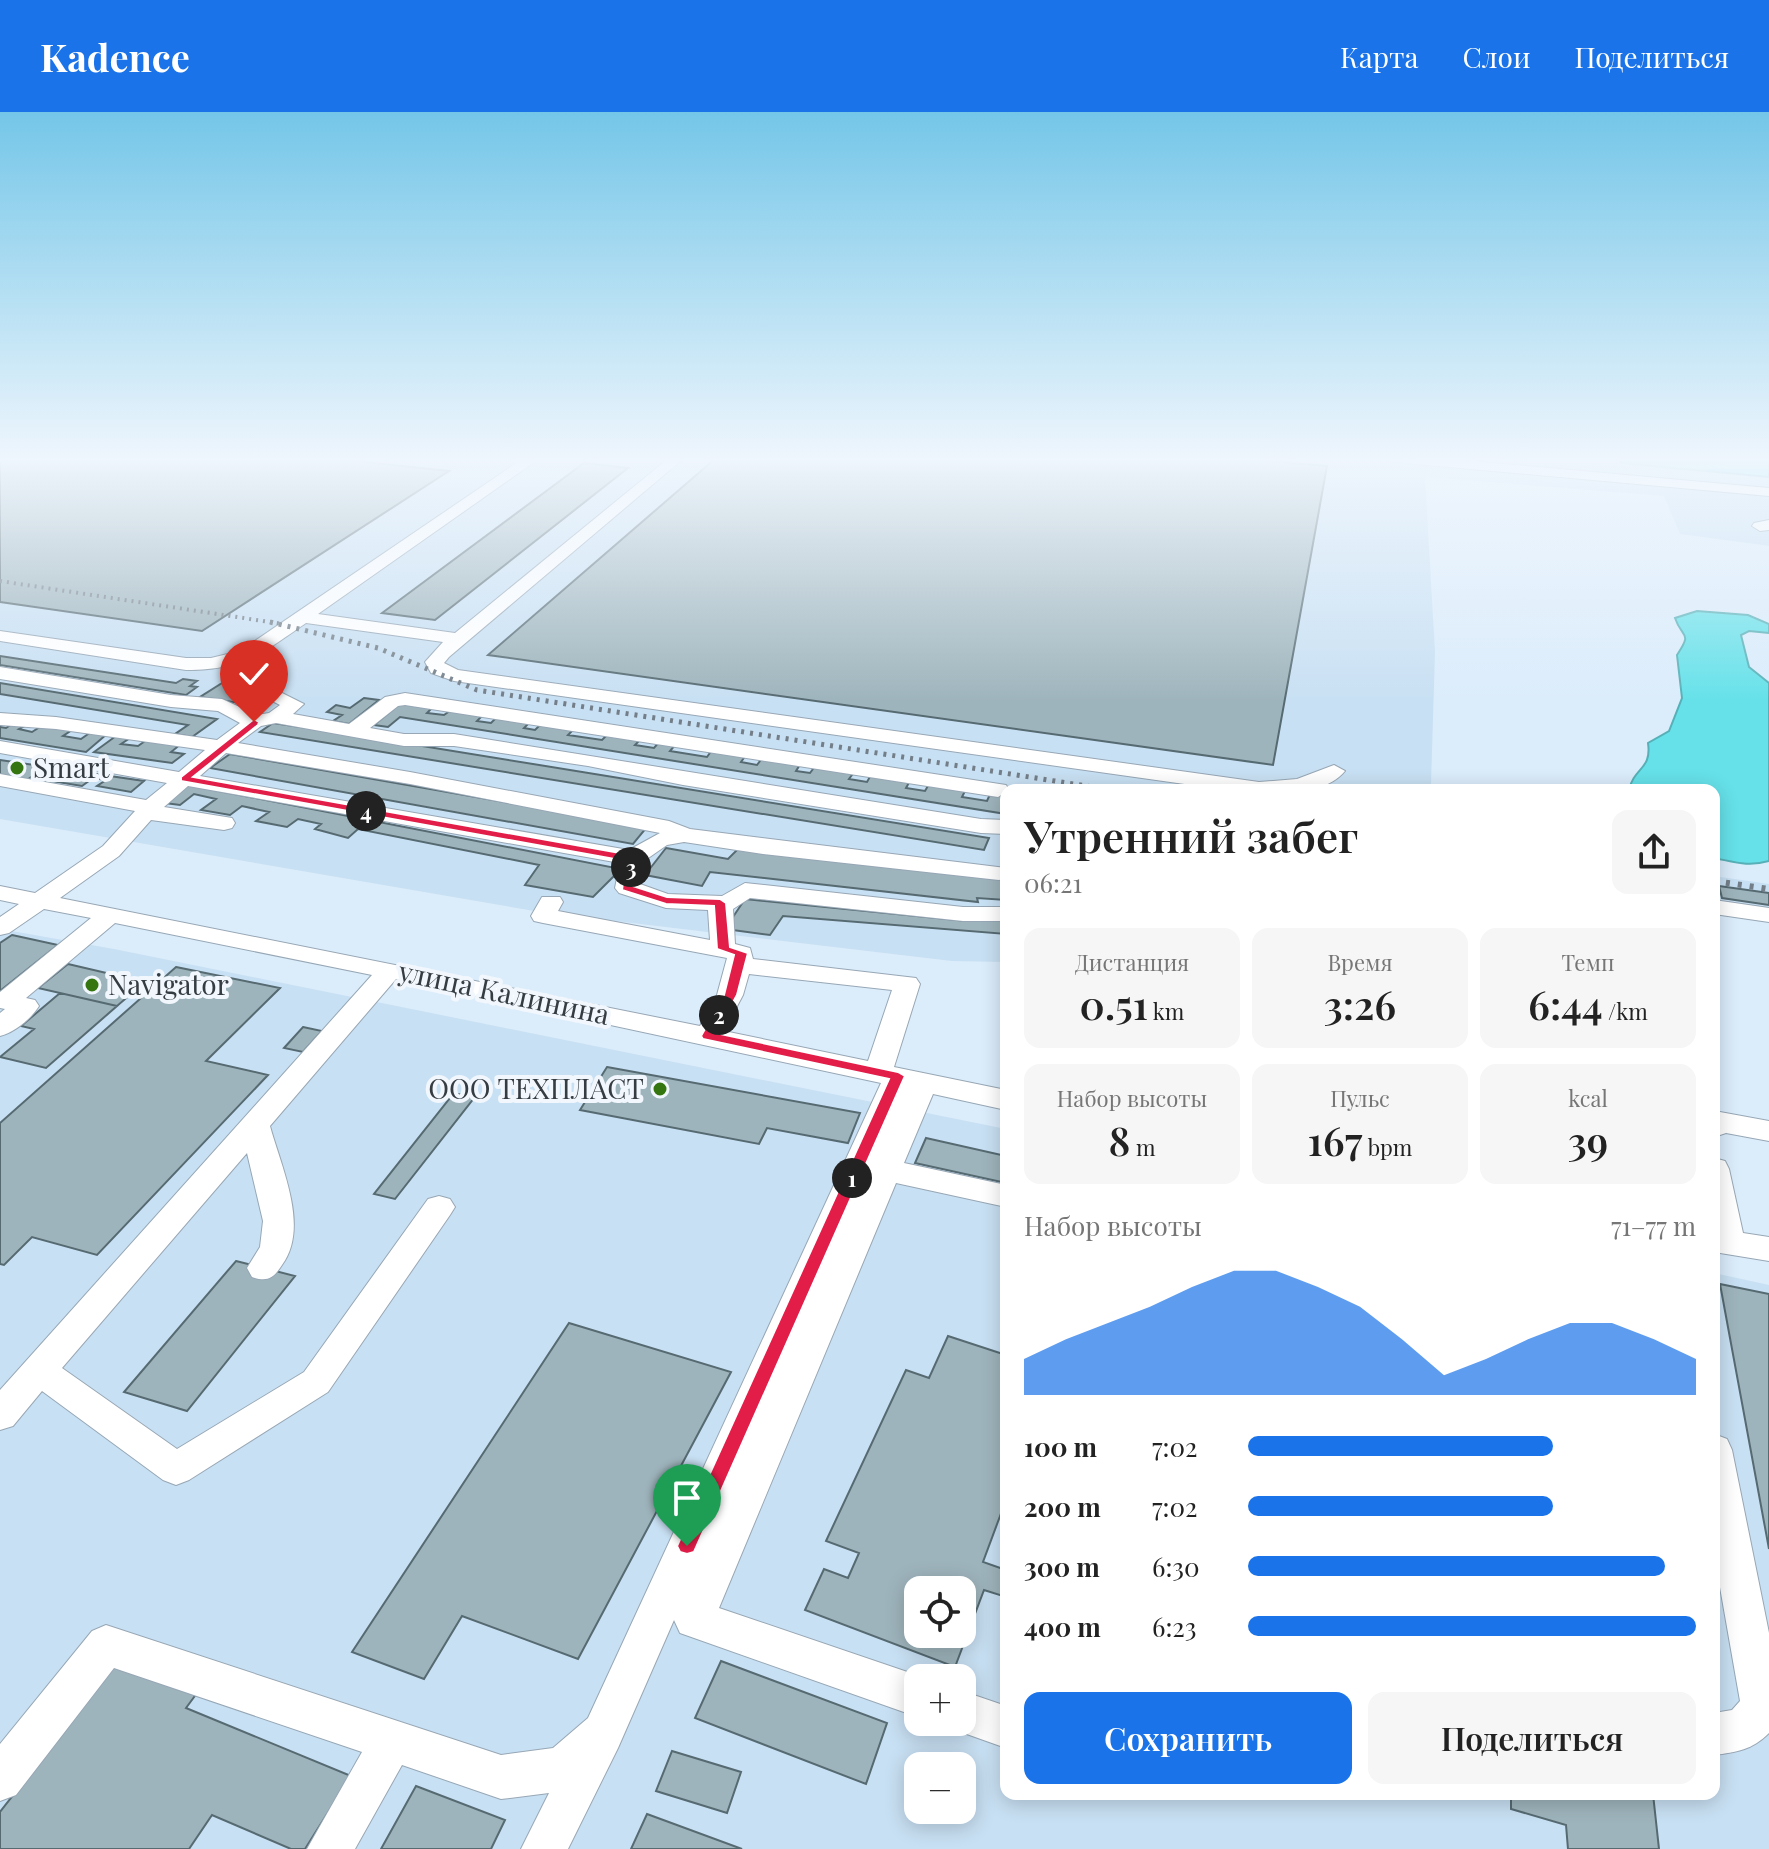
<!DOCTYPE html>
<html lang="ru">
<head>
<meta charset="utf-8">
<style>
  :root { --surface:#fff; --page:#f6f6f6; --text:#222; --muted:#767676; --accent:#1a73e8 }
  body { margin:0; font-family:"Playfair Display",serif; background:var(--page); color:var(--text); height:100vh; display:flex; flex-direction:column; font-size:30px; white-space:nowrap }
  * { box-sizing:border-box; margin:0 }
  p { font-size:26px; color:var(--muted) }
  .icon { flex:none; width:44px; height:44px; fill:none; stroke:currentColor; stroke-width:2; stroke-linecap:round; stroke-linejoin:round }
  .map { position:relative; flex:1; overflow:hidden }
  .side { position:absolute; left:1000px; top:672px; width:720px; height:1016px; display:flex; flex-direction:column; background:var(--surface); border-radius:16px; box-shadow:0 4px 20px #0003 }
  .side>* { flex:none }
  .controls { position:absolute; left:904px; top:1464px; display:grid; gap:16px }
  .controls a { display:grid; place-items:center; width:72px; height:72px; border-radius:16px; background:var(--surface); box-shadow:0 4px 20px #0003; font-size:40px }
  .pin { position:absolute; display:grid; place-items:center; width:68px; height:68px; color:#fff; margin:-82px -34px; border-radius:50% 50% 50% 0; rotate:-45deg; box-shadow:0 0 8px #0007 }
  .pin .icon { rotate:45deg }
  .km { position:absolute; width:40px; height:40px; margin:-20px; border-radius:50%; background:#222; color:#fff; font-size:22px; line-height:40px; text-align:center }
  .round { display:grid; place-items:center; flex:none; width:84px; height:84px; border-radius:16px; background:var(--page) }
  .summary { display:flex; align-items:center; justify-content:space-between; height:136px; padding:0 24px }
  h1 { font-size:44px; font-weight:600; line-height:60px }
  .metrics { display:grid; grid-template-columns:repeat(3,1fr); gap:12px; height:136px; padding:8px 24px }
  .metrics div { display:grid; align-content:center; border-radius:16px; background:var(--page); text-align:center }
  .metrics b { font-size:40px; font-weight:600 }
  .metrics small { font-size:22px; font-weight:400 }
  .metrics p { font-size:22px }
  .chart { height:224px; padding:16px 24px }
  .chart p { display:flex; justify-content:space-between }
  .chart svg { width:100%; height:144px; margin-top:8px; fill:var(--accent); opacity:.7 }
  .cta { display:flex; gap:16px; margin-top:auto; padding:16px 24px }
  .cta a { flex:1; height:92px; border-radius:16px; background:var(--accent); color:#fff; font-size:32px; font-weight:600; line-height:92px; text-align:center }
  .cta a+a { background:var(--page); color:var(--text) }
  ul { padding:0 24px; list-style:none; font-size:26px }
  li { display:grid; grid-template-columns:128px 96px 1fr; align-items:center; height:60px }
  li i { height:20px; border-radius:10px; background:var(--accent) }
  header { display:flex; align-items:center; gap:48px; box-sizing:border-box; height:112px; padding:0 40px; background:var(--accent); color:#fff }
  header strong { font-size:38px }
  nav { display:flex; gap:44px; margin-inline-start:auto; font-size:28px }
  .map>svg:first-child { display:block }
  .built { fill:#c8e0f3; fill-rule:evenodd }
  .water { fill:#66e1e9; stroke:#57b0b7; stroke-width:2 }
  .building { fill:#9eb4bc; stroke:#566a72; stroke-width:2; fill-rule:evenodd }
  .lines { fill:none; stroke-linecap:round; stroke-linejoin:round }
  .minor-casing { stroke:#97a7b5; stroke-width:2 }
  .minor { fill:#fff; fill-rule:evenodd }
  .rail-far2 { stroke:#737e88; stroke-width:4; stroke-dasharray:2 5; stroke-linecap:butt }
  .rail-far1 { stroke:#737e88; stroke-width:5; stroke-dasharray:3 6; stroke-linecap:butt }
  .rail { stroke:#737e88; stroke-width:6; stroke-dasharray:4 8; stroke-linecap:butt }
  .route { fill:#e11d48; stroke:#fff; stroke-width:2 }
  .poi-dot { fill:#35750f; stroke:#f1f7fd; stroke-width:3 }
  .labels { text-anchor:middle; stroke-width:8; stroke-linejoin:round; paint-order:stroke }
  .poi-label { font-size:28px; fill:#353c42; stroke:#f1f7fd; text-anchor:start }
  .street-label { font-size:28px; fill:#353c42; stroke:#f1f7fd }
</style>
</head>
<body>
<header>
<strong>Kadence</strong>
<nav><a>Карта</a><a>Слои</a><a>Поделиться</a></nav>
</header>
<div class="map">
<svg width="1769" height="1737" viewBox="0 0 1769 1737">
  <rect width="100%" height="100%" fill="#dbecfb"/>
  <path class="built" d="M0 346H1769V434L1680 422 1664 384 1425 365 1435 540 1431 672 1391 678H1006V850L952 849 540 800 0 707Z
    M1714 764 1769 772V810L1714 801Z
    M0 817 114 837 1006 1017V1682H1714V1161L1769 1173V1737H0ZM918 1478H962V1522H918ZM918 1566H962V1610H918ZM918 1654H962V1698H918Z"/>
  <path class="water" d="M1621 346H1769V365L1631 352 1620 350Z
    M1697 499 1748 503 1769 512V521L1749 519 1741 523 1749 555 1769 571V749C1748 755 1735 750 1714 746V678H1629C1634 655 1652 658 1648 631L1669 619 1682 586 1677 543C1693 519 1682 527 1675 506Z"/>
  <path class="building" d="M0 346H328L449 359 202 519 0 490Z
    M716 346H1236L1327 354 1273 653 488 543Z
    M584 351 628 356 435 508 382 501Z
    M0 544 176 571 183 567 197 569 190 574 197 575 186 583 0 553Z
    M253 562 269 565 245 582 257 583 246 592 200 585 230 566 245 568Z
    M0 571 217 607 192 625 175 622 188 613 0 582Z
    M364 586 379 588 349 612 333 609 342 603 327 600 336 593 350 596Z
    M402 590 433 595 427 601 444 603 451 598 483 603 477 609 491 611 498 604 531 609 524 616 535 618 541 612 574 617 568 623 602 628 608 622 641 627 635 633 654 636 660 629 676 632 670 639 707 645 712 638 746 643 741 650 757 653 763 645 801 651 796 659 810 661 816 653 855 659 849 667 867 670 872 661 911 667 906 676 925 679 929 672 966 677 962 685 987 689 991 680 1006 683V702L400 605 388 615 374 613Z
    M18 608 32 610 19 617 32 620 43 613 75 616 63 624 81 627 91 620 107 622 86 640 0 626V615L6 616Z
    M273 611 342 621 989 726 984 738 260 620Z
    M116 624 130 626 121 632 138 634 148 627 181 632 171 640 184 642 172 651 94 640Z
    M230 642 647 715 633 732 210 656Z
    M0 648 144 669 131 680 97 674 106 668 93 666 82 674 39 667 46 662 38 660 23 671 0 667Z
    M188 673 621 757 593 785 525 773 539 753 358 717 348 726 315 717 321 712 298 707 287 715 256 709 269 700 242 694 230 703 201 698 216 687 194 682 180 693 165 691Z
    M666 736 728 747 738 737 1006 767V788L977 786 978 790 710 760 702 774 645 763Z
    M1719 774 1769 781V793L1722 786Z
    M745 787 967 809 1006 808V822L783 804 770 823 725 817Z
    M12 823 58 833 0 879V831Z
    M68 852 145 870 117 894 38 876Z
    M176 855 280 876 206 949 268 963 97 1143 32 1125 4 1153 0 1152V1011Z
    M60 881 117 894 46 956 0 945 34 917 21 914Z
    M303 915 322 919 303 940 284 936Z
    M607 955 860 1001 848 1031 767 1016 759 1032 580 998Z
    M454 981 474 986 395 1087 374 1082Z
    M926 1026 1006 1044V1071L915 1051Z
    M236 1149 295 1164 187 1299 124 1280Z
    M1720 1172 1769 1182V1437Z
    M569 1211 731 1260 578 1547 462 1504 424 1567 352 1540Z
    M948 1224 1006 1243V1388L983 1450 1006 1458V1485L984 1478 955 1555 805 1498 824 1457 848 1466 859 1441 826 1429 906 1258 929 1266ZM918 1478H962V1522H918Z
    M121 1545 200 1577 186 1596 351 1664 305 1737H291L212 1703 189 1737H0V1700Z
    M721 1549 887 1611 866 1672 695 1606Z
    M672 1639 741 1660 727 1701 656 1679Z
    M416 1674 505 1708 491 1737H381Z
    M1511 1682H1653L1659 1737H1568L1566 1713 1511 1697Z
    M647 1702 742 1737H631Z"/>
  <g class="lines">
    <g class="minor-casing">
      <path id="minor" d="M524 346H540L318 502 455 521 669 346H684L449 545 444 551 458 558 1259 670 1297 667 1334 653 1345 659C1321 689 1261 678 1227 678L454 569 431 561 425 550 443 530 306 511C261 542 243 558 186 558L0 529V519L186 546H211L240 539Z
        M1387 346H1438L1769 376V384L1394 350Z
        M1769 408V418L1760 419 1752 414 1754 411Z
        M0 555 171 583 222 587 257 603 269 601 280 593 249 577 262 564 269 562 279 568 272 576 304 592 293 602 349 612 385 585 405 581 1006 673 1009 678 998 685 405 593 398 594 370 616 404 622H454L981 707 1006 708V722L981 721 683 673 588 654 454 634H404L276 611 261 614 238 631 410 660 669 709 690 717 1006 756V766L999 768 763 742 684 730 667 733 644 749 640 772 668 782 722 784 745 771 963 795H1006V809H963L750 786 733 797 735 832 750 836 753 847 916 866 920 872 894 955 1006 978V998L933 982 904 1051 1006 1073V1095L896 1071 719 1496 925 1566H918V1605L680 1521 674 1508 618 1636 568 1737H521L549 1681 501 1687 402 1653 355 1737H307L362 1640 114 1556 16 1683 0 1689V1632L92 1519 106 1513 501 1643 553 1636 588 1606 881 971 396 867 270 1014C281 1055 310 1115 282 1153 273 1167 267 1170 252 1165L247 1156 260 1135 263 1109 247 1041 62 1256 177 1337 304 1260 428 1087 439 1084 450 1087 455 1095 450 1103 328 1280 189 1368 176 1373 163 1368 42 1279 13 1314 0 1318V1278L372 863 115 811 26 886 35 888 39 894C31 907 15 920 0 924V901L5 897 0 896V880L91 806 44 797 9 821 0 823V805L19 792 0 788V774L35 781 103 734 135 699 0 674V662L146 688 167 671 0 641V629L179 660 205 638 56 617 0 613V601L56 605 217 628 240 611 218 599 171 595 0 567ZM226 641 410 672 660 721 629 738 200 664ZM188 674 620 751 615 776 619 781 666 796 708 798 710 828 558 799 563 790 560 785H542L531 804 534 809 543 811 727 846 717 883 700 914 60 786 119 744 151 708 224 718 232 716 235 711 232 706 164 695ZM749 862 892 878 868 949 724 919 743 883Z
        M1714 788 1769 796V810L1714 802Z
        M1720 1000 1769 1009V1029L1726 1021 1714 1025V1002Z
        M1714 1046 1725 1049 1729 1057 1743 1121 1769 1125V1149L1714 1140Z
        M1714 1322 1727 1327 1732 1338 1769 1521V1621C1752 1638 1737 1640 1714 1643V1601L1732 1598 1740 1589 1714 1441Z
        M962 1579 1006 1594V1636L947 1615 945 1610H962Z"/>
    </g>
    <use href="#minor" class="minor"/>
    <path class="rail-far2" d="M0 469 283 512"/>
    <path class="rail-far1" d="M270 510 378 536 477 578 1112 678"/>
    <path class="rail" d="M1714 769 1769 777"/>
  </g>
  <linearGradient id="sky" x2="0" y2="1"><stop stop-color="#74c6e8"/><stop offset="0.59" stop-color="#eff6fd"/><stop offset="1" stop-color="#eff6fd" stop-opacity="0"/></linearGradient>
  <rect width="1769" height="589" fill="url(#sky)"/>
  <path class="route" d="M254 607 259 610 258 613 193 665 637 744 633 774 667 785 720 787 726 791 730 835 748 841 737 883 716 921 898 960 905 964 694 1440 687 1442 680 1440 677 1434 889 967 703 927 701 924 724 883 734 843 717 837 714 794 666 792 622 778 626 749 181 669V665Z"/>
  <g class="poi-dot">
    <circle cx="17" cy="656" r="8"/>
    <circle cx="92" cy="873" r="8"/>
    <circle cx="660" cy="977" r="8"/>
  </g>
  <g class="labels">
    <g class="poi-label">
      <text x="33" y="666">Smart</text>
      <text x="108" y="883">Navigator</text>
      <text x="644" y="987" text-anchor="end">ООО ТЕХПЛАСТ</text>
    </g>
    <g class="street-label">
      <text transform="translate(504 881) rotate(12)" y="10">улица Калинина</text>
    </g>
  </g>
</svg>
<div class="controls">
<a><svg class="icon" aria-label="locate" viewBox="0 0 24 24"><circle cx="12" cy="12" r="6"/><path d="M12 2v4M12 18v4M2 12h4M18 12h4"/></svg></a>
<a>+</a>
<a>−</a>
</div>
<div class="pin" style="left:687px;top:1434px;background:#1e9e55"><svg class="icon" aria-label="arrive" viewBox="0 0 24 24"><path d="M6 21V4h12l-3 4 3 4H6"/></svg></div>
<div class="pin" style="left:254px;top:610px;background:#d93025"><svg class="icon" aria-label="check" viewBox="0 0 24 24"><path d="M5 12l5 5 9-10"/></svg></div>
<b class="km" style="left:852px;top:1066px">1</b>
<b class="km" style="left:719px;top:903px">2</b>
<b class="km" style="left:631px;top:755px">3</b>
<b class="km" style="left:366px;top:699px">4</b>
<section class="side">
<div class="summary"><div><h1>Утренний забег</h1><p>06:21</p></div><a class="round"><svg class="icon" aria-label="share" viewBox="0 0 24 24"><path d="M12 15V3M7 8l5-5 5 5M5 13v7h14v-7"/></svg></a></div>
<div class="metrics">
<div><p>Дистанция</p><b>0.51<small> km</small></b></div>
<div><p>Время</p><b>3:26</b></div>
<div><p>Темп</p><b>6:44<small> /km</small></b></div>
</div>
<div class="metrics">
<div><p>Набор высоты</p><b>8<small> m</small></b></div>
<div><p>Пульс</p><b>167<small> bpm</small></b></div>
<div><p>kcal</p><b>39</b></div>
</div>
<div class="chart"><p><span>Набор высоты</span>71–77 m</p>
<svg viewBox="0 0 160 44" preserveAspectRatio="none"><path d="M0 44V33L10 27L20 22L30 17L40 11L50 6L60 6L70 11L80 17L90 27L100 38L110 33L120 27L130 22L140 22L150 27L160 33V44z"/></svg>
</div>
<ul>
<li><b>100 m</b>7:02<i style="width:68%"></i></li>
<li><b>200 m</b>7:02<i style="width:68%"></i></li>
<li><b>300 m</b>6:30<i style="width:93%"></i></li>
<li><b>400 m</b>6:23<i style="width:100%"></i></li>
</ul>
<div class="cta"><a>Сохранить</a><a>Поделиться</a></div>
</section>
</div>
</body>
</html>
